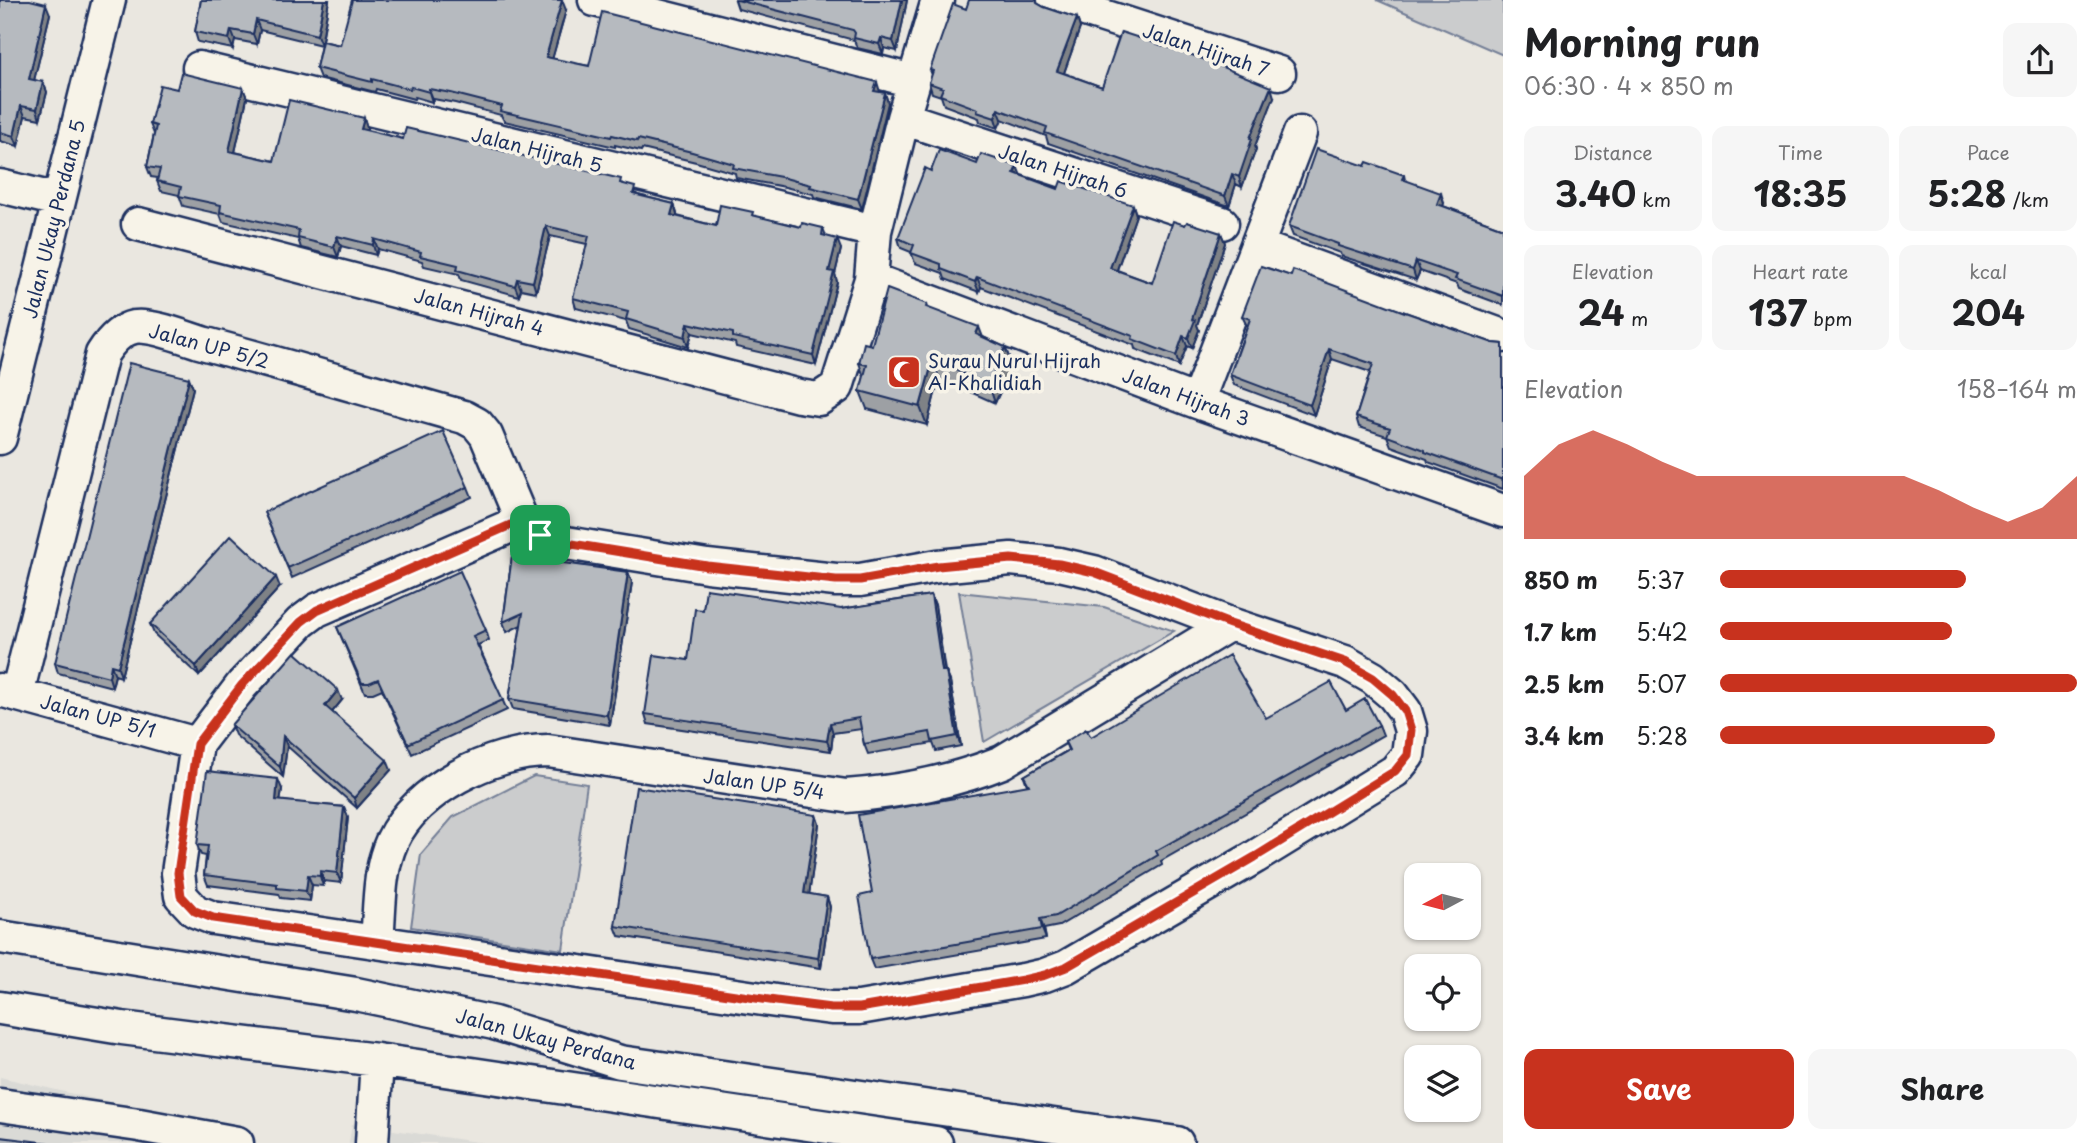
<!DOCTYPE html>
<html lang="en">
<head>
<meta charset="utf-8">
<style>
  :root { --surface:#fff; --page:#f6f6f6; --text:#202124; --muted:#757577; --accent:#c8321e }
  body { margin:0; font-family:"Playpen Sans",sans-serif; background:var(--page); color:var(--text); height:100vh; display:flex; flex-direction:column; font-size:26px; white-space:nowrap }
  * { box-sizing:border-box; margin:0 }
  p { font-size:23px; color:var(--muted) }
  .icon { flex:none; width:38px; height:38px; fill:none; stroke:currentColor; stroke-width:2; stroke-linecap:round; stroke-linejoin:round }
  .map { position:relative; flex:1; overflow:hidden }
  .details { display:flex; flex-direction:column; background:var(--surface); width:595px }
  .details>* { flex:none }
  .needle { width:46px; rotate:263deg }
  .tools { position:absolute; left:1404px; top:863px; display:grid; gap:14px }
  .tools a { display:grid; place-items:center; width:77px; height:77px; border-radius:14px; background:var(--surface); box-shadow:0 2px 5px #0004; font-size:35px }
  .pin { position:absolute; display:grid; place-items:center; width:60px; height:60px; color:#fff; margin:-30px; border-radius:14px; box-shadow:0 4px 10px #0006 }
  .round { display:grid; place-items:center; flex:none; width:74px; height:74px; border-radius:14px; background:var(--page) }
  .overview { display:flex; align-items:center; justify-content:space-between; height:119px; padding:0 21px }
  h1 { font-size:38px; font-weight:700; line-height:52px }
  .stats { display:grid; grid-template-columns:repeat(3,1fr); gap:10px; height:119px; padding:7px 21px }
  .stats div { display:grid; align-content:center; border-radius:14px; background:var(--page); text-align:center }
  .stats b { font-size:35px; font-weight:700 }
  .stats small { font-size:19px; font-weight:400 }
  .stats p { font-size:19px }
  .chart { height:196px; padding:14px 21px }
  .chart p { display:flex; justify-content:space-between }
  .chart svg { width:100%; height:126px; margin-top:7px; fill:var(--accent); opacity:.7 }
  .action { display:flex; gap:14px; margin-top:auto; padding:14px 21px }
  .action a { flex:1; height:80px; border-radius:14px; background:var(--accent); color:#fff; font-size:28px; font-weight:700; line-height:80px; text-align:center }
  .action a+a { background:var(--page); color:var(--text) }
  ul { padding:0 21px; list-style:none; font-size:23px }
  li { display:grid; grid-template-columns:112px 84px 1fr; align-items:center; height:52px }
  li i { height:18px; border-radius:9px; background:var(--accent) }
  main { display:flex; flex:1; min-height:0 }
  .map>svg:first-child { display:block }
  .built { fill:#dadad6 }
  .green { fill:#cbcccd; stroke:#737e96; stroke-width:2 }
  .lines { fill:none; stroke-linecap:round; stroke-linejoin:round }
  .minor-casing { stroke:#1b2f5e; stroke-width:37 }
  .minor { stroke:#f7f3e8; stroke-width:32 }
  .wall { fill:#9da0a4; stroke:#1b2f5e; stroke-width:2 }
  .shaded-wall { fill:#7f8286; stroke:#1b2f5e; stroke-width:2 }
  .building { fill:#b6babf; stroke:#1b2f5e; stroke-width:2 }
  .route-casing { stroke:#fff; stroke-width:14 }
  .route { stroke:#c8321e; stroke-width:9 }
  .labels { text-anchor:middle; stroke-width:7; stroke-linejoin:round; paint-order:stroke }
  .street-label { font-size:19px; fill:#1b2f5e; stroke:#f7f3e8 }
  .poi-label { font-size:19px; fill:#1b2f5e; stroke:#f7f3e8; text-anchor:start }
</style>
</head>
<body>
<main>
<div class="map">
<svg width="1503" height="1143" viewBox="0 0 1503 1143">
  <rect width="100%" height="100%" fill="#eae7e0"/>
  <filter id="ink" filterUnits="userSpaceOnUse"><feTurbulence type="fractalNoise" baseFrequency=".0143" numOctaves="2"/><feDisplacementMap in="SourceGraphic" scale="14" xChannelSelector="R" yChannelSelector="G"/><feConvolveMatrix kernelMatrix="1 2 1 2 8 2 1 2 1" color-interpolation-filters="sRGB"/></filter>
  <g filter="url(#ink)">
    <path class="built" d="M0 1077 134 1108 130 1143H0Z
      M352 1124 484 1143H349Z"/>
    <path class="green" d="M1377 0H1503V55Z
      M959 592 1104 607 1174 631 984 742Z
      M534 776 587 784 563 950 411 927 421 854 453 817Z"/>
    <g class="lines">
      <g class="minor-casing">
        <path id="minor" d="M595 0 913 81
          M1054 0 1279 73
          M199 68 875 231
          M903 118 1222 223
          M0 186 58 200
          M138 224 799 396 819 399 837 387 871 279 875 231 903 118 938 0
          M1257 246 1503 336
          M871 279 1197 402 1503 511
          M1197 402 1300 133
          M0 438 109 0
          M522 521 540 535 566 543 707 566 836 580H860L938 566 1011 559 1059 564 1094 572 1230 624 1345 662 1373 678 1393 695 1405 711 1411 731 1408 755 1395 771 1255 857 1066 967 1045 975 1023 980 859 1008H831L776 1001 213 918 195 911 181 896 178 873 197 744 242 685 301 622 317 610Z
          M0 690 197 744
          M17 694 102 354C109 343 119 330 134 327 152 324 188 339 206 344 292 367 378 393 464 417L477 424 486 435 522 521
          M0 937 356 994 494 1023 620 1062 1177 1143
          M377 942C380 909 378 871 392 841 416 789 492 751 548 751L846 796C898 792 953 782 1002 762L1230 624
          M0 1008 122 1028 377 1060 936 1143
          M0 1105 139 1125 237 1143
          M372 1143 377 1060"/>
      </g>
      <use href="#minor" class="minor"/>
    </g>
    <path class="wall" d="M0 0 50 14 34 80 43 82 47 92 40 119 25 116 18 146 0 141Z
      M201 0H329L322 41 340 45 566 10 552 59 589 66 880 92 885 93 888 103 862 209 814 197 813 194 785 187 736 178 735 173 696 162 642 149 641 151 615 145V147L504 121 501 115 455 103 433 99 432 102 415 97 414 99 376 89 375 92 320 78 316 68 321 45 260 30 257 44 235 40 233 49 198 42 195 32Z
      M735 0H907L897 51 884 48 883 54 857 48 854 40 738 9Z
      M1037 3 1044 7 1077 18 1080 28 1064 73 1102 87 1274 97 1255 146 1256 149 1242 187 1236 184 1229 206 1048 143 1046 136 1002 119 998 128 980 122 979 118 944 105 941 96 932 93 929 83 932 75 930 70 966 9Z
      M243 88 247 98 235 152 274 161 364 118 367 128V130L403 139 623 184 638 195 674 204 677 214V216L716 226 754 216 801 227 823 228 826 236 841 249 835 274 837 282 816 365 736 347 735 343 692 333 688 347 629 329 626 321 576 308 573 298 587 244 550 236 536 292 521 289 519 296 461 280 459 274 424 266 422 261 378 249 376 255 341 246 338 257 301 248 298 239 223 222 220 214 183 206 179 195 161 191 157 181 158 178 151 177 147 167 154 134 150 124 177 89Z
      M977 164 1021 176 1058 189 1133 205 1136 215 1117 270 1152 283 1185 225 1221 233 1225 243 1197 325 1199 330 1192 348 1187 346 1179 366 1135 349 1134 345 981 287 979 292 945 279 943 273 915 263 911 252 901 248 898 238 931 171Z
      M1365 166 1404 175 1405 180 1444 203 1443 206 1503 228V305L1459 289 1457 284 1420 271 1416 280 1341 256 1340 253 1293 236 1289 226Z
      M1291 276 1402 311 1493 343 1503 344V489L1428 462 1427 459 1391 446 1387 436 1359 427 1356 417 1370 372 1332 359 1314 415 1234 385 1230 375 1247 326 1242 316Z
      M927 304 928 308 983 337 1005 347 1012 365 995 403 939 378 927 425 867 409 860 391 864 377 859 363 872 345Z
      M189 378 193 388 121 677 115 675 112 687 58 673 55 663Z
      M468 487 472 497 292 578 264 512Z
      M512 556 628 572 632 582 610 725 513 709 509 699 521 625 507 632 503 622Z
      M280 587 199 676 154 634 150 624Z
      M931 595 935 605 945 671 950 681 961 746 936 751 933 743 868 754 864 744 861 729 833 733 831 751 648 724 645 714 688 660 703 610 841 609Z
      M337 627 486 630 489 640 478 645 507 710 412 754 382 689 373 693H365Z
      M342 700 332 712 391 770 357 808 287 746 283 777 235 735 231 725Z
      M1346 710 1379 725 1383 735 1161 861 1162 865 1059 926 1044 929 1046 939 874 969 870 959 872 893 1027 785 1024 776 1068 750 1065 742 1091 737Z
      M282 789 280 801 344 807 348 817 341 883 324 881 323 886 312 885 310 901 281 898 279 894 208 885 204 875 206 856 201 855 197 845Z
      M816 815 819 824 809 894 827 897 830 907 821 968 619 936 615 926Z"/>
    <path class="shaded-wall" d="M324 0H329L321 45 317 35Z
      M562 0 566 10 550 67 546 57Z
      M902 0H907L897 51 893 41Z
      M46 4 50 14 32 89 29 79Z
      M1077 18 1080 28 1061 81 1057 71Z
      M256 20 260 30 257 44 253 34Z
      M231 30 235 40 233 49 229 39Z
      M881 38 884 48 883 54 879 44Z
      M43 82 47 92 40 119 37 109Z
      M877 82 880 92 878 101 874 91Z
      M1271 87 1274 97 1255 146 1256 149 1242 187 1239 177 1250 138Z
      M243 88 247 98 233 161 229 151Z
      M429 89 433 99 432 102 429 92Z
      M885 93 888 103 862 209 858 199Z
      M21 106 25 116 18 146 14 136Z
      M998 109 1002 119 998 128 995 118Z
      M364 118 367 128 365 139 361 129Z
      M1017 166 1021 176 1014 173Z
      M1232 174 1236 184 1229 206 1225 196Z
      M1441 193 1444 203 1440 214 1437 204Z
      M674 204 677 214 675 225 671 215Z
      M1133 205 1136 215 1114 278 1110 268Z
      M546 226 550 236 536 292 533 282Z
      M1221 233 1225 243 1197 325 1199 330 1192 348 1188 338 1192 319Z
      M337 236 341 246 338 257 334 247Z
      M374 239 378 249 376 255 373 245Z
      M837 239 841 249 835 274 837 282 816 365 813 355 829 271Z
      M1416 261 1420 271 1416 280 1413 270Z
      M977 277 981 287 979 292 975 282Z
      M517 279 521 289 519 296 515 286Z
      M688 323 692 333 688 347 685 337Z
      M979 327 986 345 976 334Z
      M1183 336 1187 346 1179 366 1176 356Z
      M1005 347 1012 365 995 403 989 385Z
      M1329 349 1332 359 1314 415 1310 405Z
      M933 360 939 378 927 425 920 407Z
      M189 378 193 388 121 677 118 667Z
      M628 572 632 582 610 725 607 715Z
      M276 577 280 587 199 676 196 666Z
      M931 595 935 605 946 681 942 671Z
      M111 665 115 675 112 687 109 677Z
      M946 671 950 681 961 746 957 736Z
      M338 690 342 700 329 716 325 706Z
      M830 723 833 733 831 751 827 741Z
      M283 736 287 746 283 777 280 767Z
      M387 760 391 770 357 808 354 798Z
      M278 779 282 789 279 810 276 800Z
      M344 807 348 817 341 883 337 873Z
      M816 815 819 824 808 903 804 893Z
      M320 871 324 881 323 886 320 876Z
      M308 875 312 885 310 901 306 891Z
      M827 897 830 907 821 968 818 958Z
      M1040 919 1044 929 1046 939 1042 929Z"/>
    <path class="building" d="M0 0H30L46 4 29 79 43 82 37 109 21 106 14 136 0 132Z
      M201 0H324L317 35 256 20 253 34 231 30 229 39 195 32Z
      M352 0H562L546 57 589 66 602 12 877 82 874 91 885 93 858 199 810 187 811 185 781 177 733 168 734 164 692 152 638 139 637 141 612 135 611 137 500 111 502 106 451 93 429 89V92L411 87 410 89 372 79V82L316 68 322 41 340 45Z
      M737 0H902L893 41 881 38 879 44 854 38 855 33 853 30Z
      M969 0H1036L1037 3 1044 7 1077 18 1057 71 1102 87 1121 32 1198 57 1271 87 1250 138 1252 139 1239 177 1232 174 1225 196 1045 133 1047 127 998 109 995 118 977 112 978 109 940 95 943 88 929 83 933 71 930 70 953 4 966 9Z
      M181 73 243 88 229 151 274 161 289 100 364 118 361 129 403 139 406 128 621 179 620 183 635 187 633 194 674 204 671 215 716 226 720 205 753 212 752 215 801 227 802 223 823 228 822 235 837 239 829 271 834 272 813 355 733 337V333L688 323 685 337 626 319 628 312 573 298 589 236 546 226 533 282 517 279 515 286 457 270 458 265 420 256 421 252 374 239 373 245 337 236 334 247 298 238 299 230 220 212 221 205 179 196 181 187 157 181 160 169 147 167 156 126 150 124 160 85 177 89Z
      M1316 149 1365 166 1367 162 1404 175 1402 179 1441 193 1437 204 1503 228V296L1455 279 1457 275 1416 261 1413 270 1338 246V244L1289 226Z
      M939 150 977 164 981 154 1017 166 1014 173 1058 189 1061 181 1133 205 1110 268 1152 283 1173 221 1185 225 1187 222 1221 233 1192 319 1195 320 1188 338 1183 336 1176 356 1132 339 1133 336 977 277 975 282 941 269V264L911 253 914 245 898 238 925 168 931 171Z
      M1261 266 1291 276 1293 270 1402 311 1493 343 1503 344V480L1425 452V450L1387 436 1390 428 1356 417 1373 364 1329 349 1310 405 1230 375 1250 319 1242 316Z
      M887 289 927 304 926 307 979 327 976 334 1005 347 989 385 933 360 920 407 860 391 867 365 859 363 864 343 872 345Z
      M129 363 189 378 118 667 111 665 109 677 55 663Z
      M443 431 468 487 288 568 264 512Z
      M231 535 276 577 196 666 150 624Z
      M512 556 628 572 607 715 509 699 523 613 503 622Z
      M460 571 486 630 473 636 503 700 408 744 378 679 369 683H362L337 627Z
      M706 589 841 609 931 595 942 671H946L957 736 932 741 930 732 864 744 859 718 830 723 827 741 645 714 654 655 688 660 695 609 703 610Z
      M295 652 338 690 325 706 387 760 354 798 283 736 280 767 231 725Z
      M1229 655 1266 718 1331 682 1346 710 1365 699 1379 725 1156 851 1158 855 1056 916 1040 919 1042 929 870 959 859 896 872 893 858 815 1029 785 1024 776 1069 750 1065 742 1086 729 1091 737Z
      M207 771 278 779 276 800 344 807 337 873 320 871V876L308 875 306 891 277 888V884L204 875 208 846 197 845Z
      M636 787 816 815 804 893 827 897 818 958 615 926Z
      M0 1137 49 1143H0Z"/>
  </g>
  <g class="lines" filter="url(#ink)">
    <g class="route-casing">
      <path id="route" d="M522 520 540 535 566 543 707 566 836 580H860L938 566 1011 559 1059 564 1094 572 1230 624 1345 662 1373 678 1393 695 1405 711 1411 730 1408 755 1395 771 1255 857 1066 967 1045 975 1023 980 859 1008H831L776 1001 213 918 195 911 181 896 178 873 197 744 242 685 301 622 317 610Z"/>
    </g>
    <use href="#route" class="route"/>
  </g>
  <defs>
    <g id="mosque-square" transform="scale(1.75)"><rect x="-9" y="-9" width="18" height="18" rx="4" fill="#c8321e" stroke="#f7f3e8"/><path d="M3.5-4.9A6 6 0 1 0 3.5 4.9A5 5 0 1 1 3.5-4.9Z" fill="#fff"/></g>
  </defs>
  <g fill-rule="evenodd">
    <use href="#mosque-square" x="904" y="372"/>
  </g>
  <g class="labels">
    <g class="street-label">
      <text transform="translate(1206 50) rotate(18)" y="7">Jalan Hijrah 7</text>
      <text transform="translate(537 150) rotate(14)" y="7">Jalan Hijrah 5</text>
      <text transform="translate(1063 171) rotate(18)" y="7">Jalan Hijrah 6</text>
      <text transform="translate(54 219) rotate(-76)" y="7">Jalan Ukay Perdana 5</text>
      <text transform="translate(479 312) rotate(15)" y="7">Jalan Hijrah 4</text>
      <text transform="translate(209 346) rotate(15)" y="7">Jalan UP 5/2</text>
      <text transform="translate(1186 397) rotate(20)" y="7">Jalan Hijrah 3</text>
      <text transform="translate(98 716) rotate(15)" y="7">Jalan UP 5/1</text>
      <text transform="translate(764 784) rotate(8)" y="7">Jalan UP 5/4</text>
      <text transform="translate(546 1039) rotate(15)" y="7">Jalan Ukay Perdana</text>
    </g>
    <g class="poi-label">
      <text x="928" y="368">Surau Nurul Hijrah<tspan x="928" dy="22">Al-Khalidiah</tspan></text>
    </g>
  </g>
</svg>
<div class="tools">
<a><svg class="needle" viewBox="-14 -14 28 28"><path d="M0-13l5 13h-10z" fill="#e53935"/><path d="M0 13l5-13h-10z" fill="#757577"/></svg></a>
<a><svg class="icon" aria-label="locate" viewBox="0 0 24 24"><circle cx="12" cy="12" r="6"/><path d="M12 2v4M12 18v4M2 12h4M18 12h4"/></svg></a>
<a><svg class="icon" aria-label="layers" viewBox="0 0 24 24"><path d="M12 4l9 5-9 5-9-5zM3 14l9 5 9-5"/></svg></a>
</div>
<div class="pin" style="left:540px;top:535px;background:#1e9e55"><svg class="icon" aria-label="arrive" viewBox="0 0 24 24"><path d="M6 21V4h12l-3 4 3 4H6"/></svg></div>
</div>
<section class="details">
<div class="overview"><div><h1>Morning run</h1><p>06:30 · 4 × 850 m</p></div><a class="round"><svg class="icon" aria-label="share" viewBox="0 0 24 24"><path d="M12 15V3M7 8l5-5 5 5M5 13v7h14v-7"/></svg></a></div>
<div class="stats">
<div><p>Distance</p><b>3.40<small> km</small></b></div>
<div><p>Time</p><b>18:35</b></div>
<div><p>Pace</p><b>5:28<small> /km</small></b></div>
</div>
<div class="stats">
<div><p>Elevation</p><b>24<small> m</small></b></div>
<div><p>Heart rate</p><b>137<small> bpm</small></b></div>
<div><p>kcal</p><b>204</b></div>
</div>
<div class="chart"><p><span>Elevation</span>158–164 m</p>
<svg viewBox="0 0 160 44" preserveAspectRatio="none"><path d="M0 44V22L10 11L20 6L30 11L40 17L50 22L60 22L70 22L80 22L90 22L100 22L110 22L120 27L130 33L140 38L150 33L160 22V44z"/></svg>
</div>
<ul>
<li><b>850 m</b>5:37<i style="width:69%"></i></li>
<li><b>1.7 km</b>5:42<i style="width:65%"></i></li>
<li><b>2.5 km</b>5:07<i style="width:100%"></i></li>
<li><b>3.4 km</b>5:28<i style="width:77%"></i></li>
</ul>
<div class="action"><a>Save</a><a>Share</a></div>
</section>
</main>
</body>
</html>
